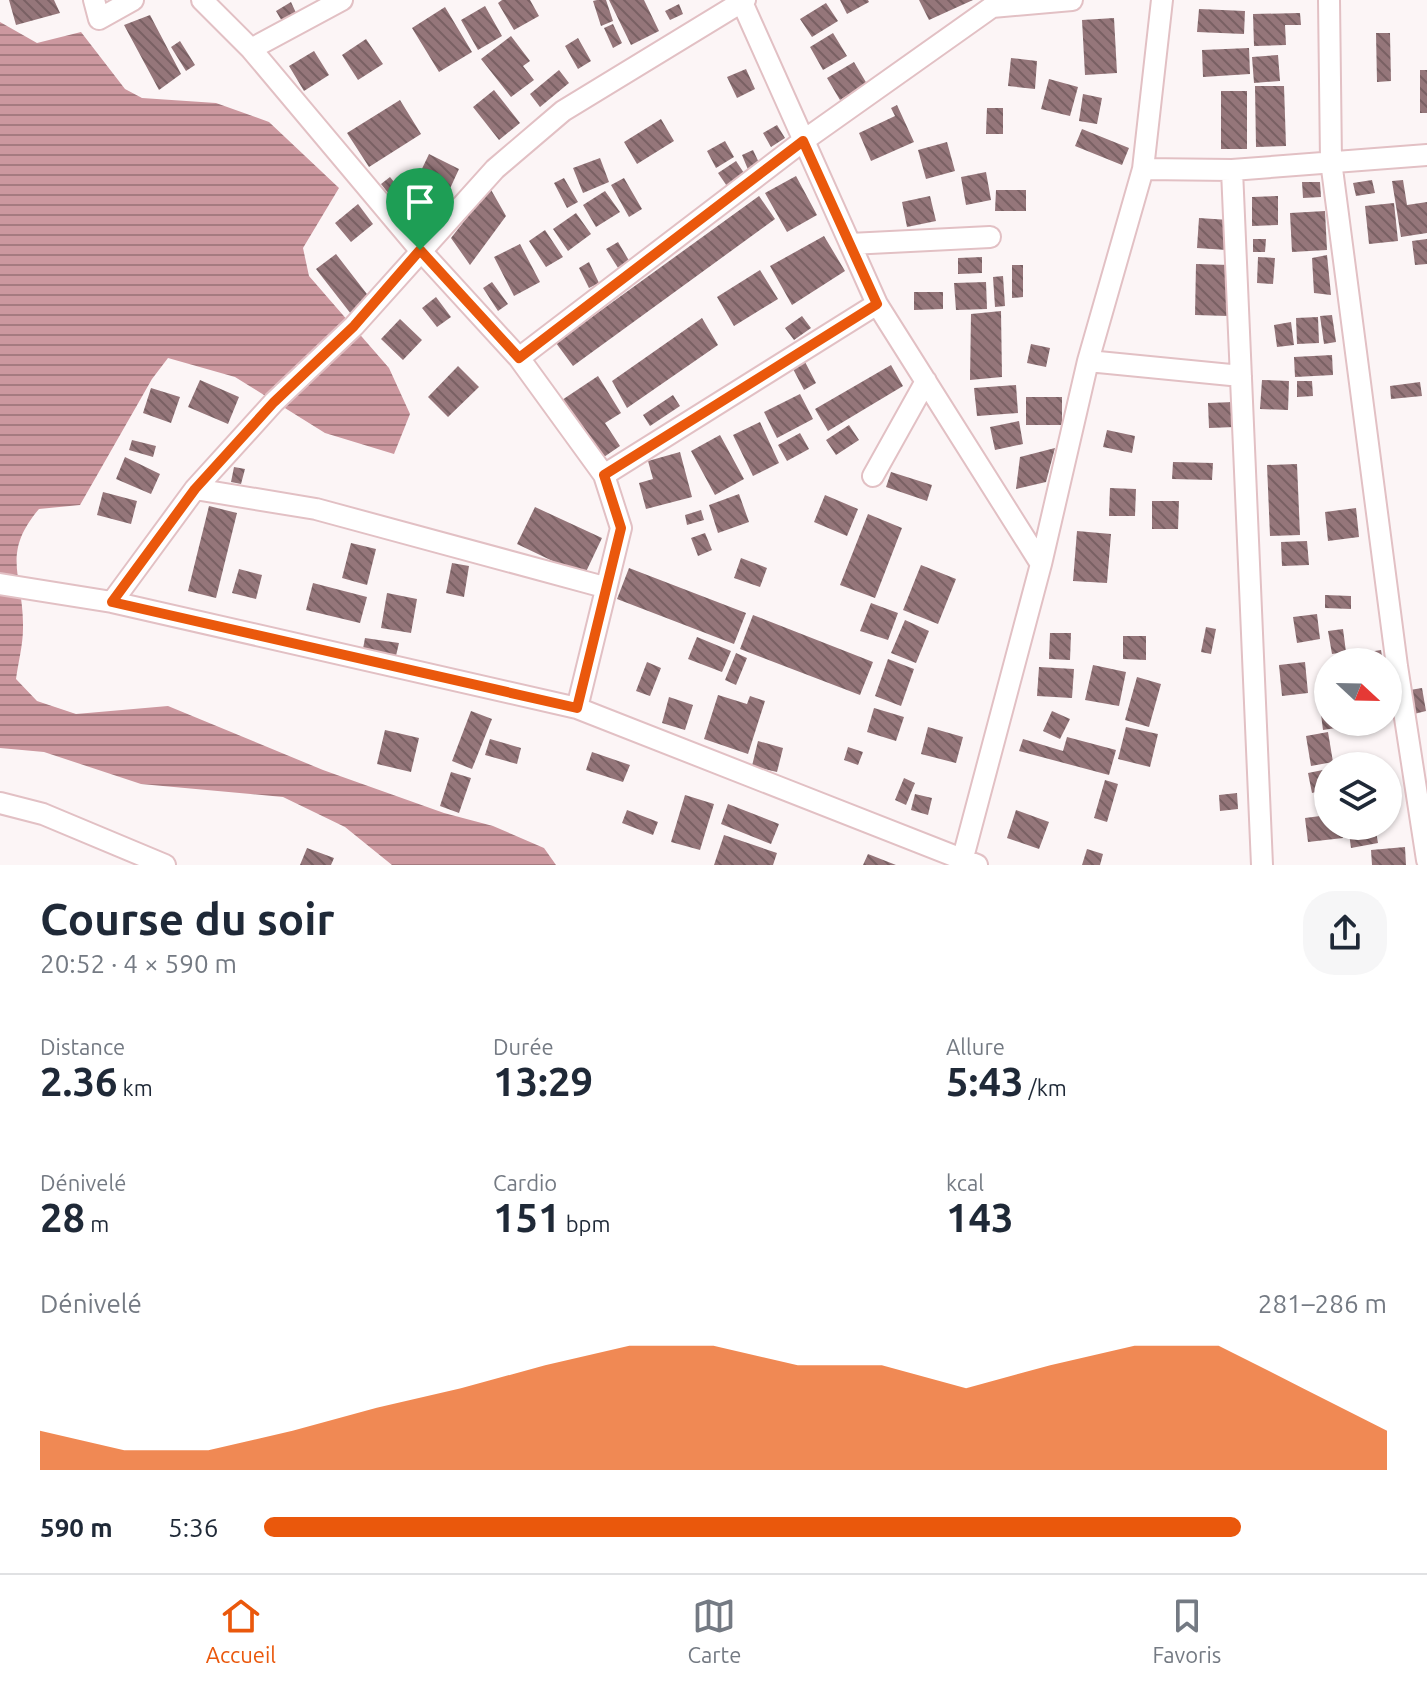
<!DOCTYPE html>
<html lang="fr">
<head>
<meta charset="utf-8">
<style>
  :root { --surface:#fff; --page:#f6f6f7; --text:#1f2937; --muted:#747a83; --line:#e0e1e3; --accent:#ea580c }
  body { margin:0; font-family:Ubuntu,sans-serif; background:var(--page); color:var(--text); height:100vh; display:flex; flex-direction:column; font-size:30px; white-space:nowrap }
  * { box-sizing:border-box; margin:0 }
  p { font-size:26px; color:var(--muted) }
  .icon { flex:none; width:44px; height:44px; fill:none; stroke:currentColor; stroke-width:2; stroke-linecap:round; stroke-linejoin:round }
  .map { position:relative; height:865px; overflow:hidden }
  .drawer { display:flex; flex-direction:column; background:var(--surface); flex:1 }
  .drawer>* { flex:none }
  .needle { width:52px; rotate:112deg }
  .controls { position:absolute; left:1314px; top:648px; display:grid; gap:16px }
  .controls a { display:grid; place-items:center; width:88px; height:88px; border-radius:50%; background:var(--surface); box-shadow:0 2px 6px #0004; font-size:40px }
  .pin { position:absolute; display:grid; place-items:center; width:68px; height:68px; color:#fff; margin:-82px -34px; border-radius:50% 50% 50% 0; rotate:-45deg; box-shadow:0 0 8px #0007 }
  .pin .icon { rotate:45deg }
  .round { display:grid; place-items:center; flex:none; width:84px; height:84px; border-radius:32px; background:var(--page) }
  .head { display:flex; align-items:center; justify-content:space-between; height:136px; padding:0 40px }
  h1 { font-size:44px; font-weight:700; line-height:60px }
  .figures { display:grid; grid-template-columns:repeat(3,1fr); gap:12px; height:136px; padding:8px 40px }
  .figures div { display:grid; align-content:center }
  .figures b { font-size:40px; font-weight:700 }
  .figures small { font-size:22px; font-weight:400 }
  .figures p { font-size:22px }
  .chart { height:224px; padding:16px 40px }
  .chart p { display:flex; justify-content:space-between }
  .chart svg { width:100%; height:144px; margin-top:8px; fill:var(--accent); opacity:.7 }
  ul { padding:0 40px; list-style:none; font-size:26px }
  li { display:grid; grid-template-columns:128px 96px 1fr; align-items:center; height:60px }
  li i { height:20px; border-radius:10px; background:var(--accent) }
  .dock { display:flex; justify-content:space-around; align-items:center; height:112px; border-top:2px solid var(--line); background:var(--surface); font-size:22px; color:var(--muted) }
  .dock a { display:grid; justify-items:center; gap:4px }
  .dock .on { color:var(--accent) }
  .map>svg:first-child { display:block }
  .water { fill:url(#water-rules) }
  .building { fill:url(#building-back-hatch) }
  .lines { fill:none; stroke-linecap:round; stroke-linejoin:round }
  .minor-casing { stroke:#e2c0c4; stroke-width:24 }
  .minor { stroke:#fff; stroke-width:20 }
  .route-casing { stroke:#fff; stroke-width:16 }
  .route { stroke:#ea580c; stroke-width:10 }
</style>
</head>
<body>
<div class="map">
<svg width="1427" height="865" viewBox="0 0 1427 865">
  <defs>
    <pattern id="water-rules" width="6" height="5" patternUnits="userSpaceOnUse" patternTransform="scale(2)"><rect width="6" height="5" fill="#cc989f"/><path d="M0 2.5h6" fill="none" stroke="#a57b80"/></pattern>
    <pattern id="building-back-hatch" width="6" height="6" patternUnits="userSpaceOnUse" patternTransform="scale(2)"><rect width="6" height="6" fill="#95767a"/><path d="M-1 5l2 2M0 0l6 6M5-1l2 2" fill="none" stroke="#796063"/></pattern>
  </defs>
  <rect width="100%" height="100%" fill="#fcf5f6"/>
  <path class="water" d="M0 22 37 43 81 32 125 89 142 98 216 103 269 122 339 188 303 248 309 276 389 368 410 414 394 454 325 433 235 377 168 358 152 379 80 505 39 509C0 555 24 576 23 628 23 645 18 663 16 679L37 701 76 714 168 706 323 770 444 813 493 826 544 848 556 865H392L345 827 283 797 141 784 44 752 0 748Z"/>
  <path class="building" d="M9 0H54L60 13 16 25Z
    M502 0H530L539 16 514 30 498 3Z
    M597 0H606L613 21 601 26 593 1Z
    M609 0H644L659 31 631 45Z
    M840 0H868L869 2 847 14Z
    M919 0H973L929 20Z
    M291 2 297 15 283 23 276 11Z
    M826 3 838 21 812 37 800 19Z
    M679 4 683 14 670 20 665 11Z
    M485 6 502 36 478 50 461 20Z
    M445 7 472 52 439 72 412 28Z
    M1199 9 1245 11 1244 34 1197 32Z
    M1300 13 1301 25H1285L1286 45 1254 46 1253 14Z
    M150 15 181 74 159 90 124 25Z
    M1114 18 1117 73 1085 75 1082 20Z
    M613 24 622 43 613 48 604 28Z
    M833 33 847 56 823 70 810 47Z
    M1376 33H1390L1391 81 1377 82Z
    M511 36 530 61 523 66 534 80 511 97 481 59Z
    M578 38 591 61 578 69 565 46Z
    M366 39 383 64 358 80 342 55Z
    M180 41 195 65 186 71 171 47Z
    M1249 48 1250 74 1203 77 1202 50Z
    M314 51 329 75 304 91 289 66Z
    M1278 55 1280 81 1254 83 1252 57Z
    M1011 58 1037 61 1035 89 1008 86Z
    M854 62 867 84 840 100 827 78Z
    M746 69 755 89 737 98 727 77Z
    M559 70 569 83 540 107 530 94Z
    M1420 70H1427V113H1420Z
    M1049 79 1078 87 1070 116 1041 109Z
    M1255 86H1284L1286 146 1256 147Z
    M494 90 520 123 499 140 473 107Z
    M1221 91H1247V149H1221Z
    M1083 94 1102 98 1097 124 1079 121Z
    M400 100 421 134 369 167 347 133Z
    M897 105 914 142 871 161 859 133 895 116 891 108Z
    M987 108H1003V134H986Z
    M661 119 674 141 637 164 624 142Z
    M777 125 785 138 771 147 763 133Z
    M1082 129 1129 148 1122 165 1075 146Z
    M725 141 734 157 716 168 707 151Z
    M947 142 955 171 926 179 918 150Z
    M753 150 761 167 749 172 742 155Z
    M429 154 459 169 441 208 410 194Z
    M600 158 609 182 583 193 573 168Z
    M736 161 746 176 729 189 718 173Z
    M986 172 991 200 966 205 961 177Z
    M796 176 817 215 787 232 765 193Z
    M390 177 414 207 405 214 381 184Z
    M564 178 578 202 567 208 554 183Z
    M624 178 642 209 629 217 611 185Z
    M1372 180 1375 193 1356 196 1353 183Z
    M1403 180 1407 205 1427 202V233L1401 237 1392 181Z
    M1302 182H1320L1321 197 1303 198Z
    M490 188 506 216 470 265 451 238Z
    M996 190H1026V211H995Z
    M605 191 620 212 596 227 583 205Z
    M759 196 775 219 573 366 556 343Z
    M930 196 936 221 907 227 902 202Z
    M1278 196V225L1252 226V197Z
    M1394 203 1398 241 1369 244 1365 206Z
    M358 204 373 224 351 242 335 223Z
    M1325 211 1327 250 1292 252 1290 213Z
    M576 213 591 234 568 251 553 229Z
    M1199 218 1229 220 1227 250 1197 248Z
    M545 230 563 257 546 267 529 241Z
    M824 236 845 271 792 305 770 266Z
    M1253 239H1266L1265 252H1253Z
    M1427 239V264L1415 265 1412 241Z
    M618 242 631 264 620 271 606 249Z
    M520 244 540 282 514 296 494 257Z
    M336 254 370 298 351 314 316 269Z
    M1327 255 1331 295 1314 293 1312 258Z
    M982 257V273L958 274V258Z
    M1258 257 1275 258 1273 284 1257 283Z
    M589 262 599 283 589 288 579 268Z
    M1196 264 1230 265 1228 316 1195 315Z
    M1012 265H1023V297L1012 298Z
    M760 270 778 299 734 326 717 297Z
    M1003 276 1005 306 995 307 993 277Z
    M492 282 508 304 498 311 483 288Z
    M986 282 987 309 956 310 954 283Z
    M914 292H943V309L914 310Z
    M436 297 451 317 437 327 422 308Z
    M1001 311 1002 377 970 380 971 314Z
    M1332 315 1336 342 1324 344 1320 316Z
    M802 316 811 328 794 340 785 328Z
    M1318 317 1319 343 1297 344 1296 318Z
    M702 318 718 345 627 408 612 381Z
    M400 319 422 340 403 360 381 339Z
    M1291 322 1294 345 1277 347 1274 325Z
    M1031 344 1050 348 1046 367 1027 363Z
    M1332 355 1333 375 1295 377 1294 357Z
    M804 360 816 383 804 390 792 367Z
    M891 365 903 386 828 431 815 409Z
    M458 366 479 387 448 417 428 397Z
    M598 376 621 413 605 423 620 446 601 459 562 400Z
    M200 380 239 397 228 424 188 407Z
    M1262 380 1289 381 1288 410 1260 409Z
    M1297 381H1312L1313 396 1297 397Z
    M1420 382 1422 396 1391 399 1390 386Z
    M1016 385 1018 413 977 416 974 388Z
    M151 388 180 397 171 423 143 413Z
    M800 394 813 419 777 438 764 412Z
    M673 395 680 406 650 426 643 415Z
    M1026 397H1062V425H1026Z
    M1234 402 1235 427 1209 428 1208 403Z
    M1019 421 1023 444 995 450 990 427Z
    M760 422 779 463 753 476 733 435Z
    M849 425 859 440 836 455 826 440Z
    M1107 430 1135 436 1132 453 1103 447Z
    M800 433 809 449 787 461 778 445Z
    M720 435 744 479 715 495 691 451Z
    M132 440 156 446 153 457 129 450Z
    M1055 448 1046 482 1016 489 1020 457Z
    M680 452 692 497 646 509 639 483 653 479 648 461Z
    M125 457 160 474 151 494 116 479Z
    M1173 462 1213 463 1212 480 1172 479Z
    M1297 464 1300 535 1270 536 1267 465Z
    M234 467 245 469 241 484 231 482Z
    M891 472 932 485 927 501 886 487Z
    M1110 488 1136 489 1135 516H1109Z
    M103 492 137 501 131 524 97 515Z
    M739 494 749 522 718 533 709 505Z
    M825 495 858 509 847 536 814 522Z
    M1152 501H1179L1178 529H1152Z
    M209 506 237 513 216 598 188 591Z
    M535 507 602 538 584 576 517 544Z
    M1356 508 1359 537 1328 541 1325 512Z
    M701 510 704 520 687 525 685 515Z
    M868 514 902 528 875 598 840 585Z
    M1077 531 1111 534 1107 583 1073 581Z
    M705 533 712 550 698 556 691 538Z
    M1307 541 1309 565 1282 566 1281 542Z
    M351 543 376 549 367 585 342 578Z
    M741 558 767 568 760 587 734 578Z
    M452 563 469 566 464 597 446 593Z
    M921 565 956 579 938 624 903 610Z
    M629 568 746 613 734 644 617 599Z
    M239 569 262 575 256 599 232 593Z
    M313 583 367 597 360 623 306 610Z
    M387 593 417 599 411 633 381 628Z
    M1325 595 1351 596V609L1325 608Z
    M871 603 898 613 888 640 860 631Z
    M1317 614 1320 639 1297 643 1293 617Z
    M753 615 873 662 860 695 740 649Z
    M905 620 929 631 916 663 891 653Z
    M1206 627 1216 629 1211 654 1201 652Z
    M1343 629 1346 652 1332 654 1328 631Z
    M1050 633H1071L1070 660 1049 659Z
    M1123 636H1146V660L1123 659Z
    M697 637 731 651 722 672 688 659Z
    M365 638 399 643 395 660 362 654Z
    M1381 650 1383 662H1344L1343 656Z
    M736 653 747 658 736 685 725 680Z
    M888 659 914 669 901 706 875 696Z
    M647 662 661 668 650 696 636 691Z
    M1305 662 1308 693 1282 696 1279 665Z
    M1093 665 1126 672 1119 706 1085 700Z
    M1039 667 1074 669 1072 698 1037 696Z
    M1137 677 1161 684 1149 727 1125 720Z
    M1422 688 1426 711 1414 714 1410 690Z
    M718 695 747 704 750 696 765 701 748 754 704 739Z
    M669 697 693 705 685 730 662 723Z
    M1328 705V722L1362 724 1323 730 1320 706Z
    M874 708 904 717 896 741 867 732Z
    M471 711 492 719 472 769 452 761Z
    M1052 711 1070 719 1060 739 1043 731Z
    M928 727 963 737 956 763 921 754Z
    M1126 727 1158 734 1150 767 1118 759Z
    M385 730 419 738 411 772 377 764Z
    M1328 732 1333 762 1311 766 1306 736Z
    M1067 737 1116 750 1109 775 1019 751 1023 739 1063 751Z
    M490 739 521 748 517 764 485 755Z
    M758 741 783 748 777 772 752 766Z
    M848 747 863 752 858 765 844 760Z
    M592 752 630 765 623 782 586 770Z
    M1328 769V789L1312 793 1308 773Z
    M451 772 471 778 459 813 440 806Z
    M904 778 915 783 906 805 895 800Z
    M1105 780 1118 784 1107 822 1094 818Z
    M1237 793 1238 809 1220 811 1219 795Z
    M915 794 932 798 928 815 911 810Z
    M685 795 714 804 700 850 671 842Z
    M728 804 779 824 771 844 721 824Z
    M627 810 658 822 653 835 622 823Z
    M1016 810 1049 822 1039 849 1007 838Z
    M1328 815V826H1341L1343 838 1308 842 1305 818Z
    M1348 826H1375L1378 843 1351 848Z
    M724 835 777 853 773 865H714Z
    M1405 847 1406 865H1372L1371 850Z
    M307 848 334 858 331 865H300Z
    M1087 849 1103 854 1100 865H1082Z
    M868 854 896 865H863Z"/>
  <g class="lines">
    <g class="minor-casing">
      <path id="minor" d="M94 0 99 19 133 0
        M202 0 251 49 420 250 519 358 604 475 621 528 577 708
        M741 0 877 304 1041 564
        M1329 0 1331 161 1397 666 1427 860
        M251 49 342 0
        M1143 169 1232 170 1427 155
        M1232 170 1262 865
        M850 244 990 237
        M519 358 803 141 992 7 1072 0
        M1088 361 1143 169 1162 0
        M604 475 877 304
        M873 476 926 381
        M195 489 316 509 604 587
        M0 584 112 602 577 708 977 865
        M112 602 195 489 274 402 354 326 495 169 563 111 745 0
        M0 803 43 814 165 865
        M961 865 1041 564 1088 361 1241 376"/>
    </g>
    <use href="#minor" class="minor"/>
  </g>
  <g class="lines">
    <g class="route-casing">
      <path id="route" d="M803 141 877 304 604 475 621 528 577 708 112 602 195 489 274 402 354 326 420 250 519 358Z"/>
    </g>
    <use href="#route" class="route"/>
  </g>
</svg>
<div class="controls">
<a><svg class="needle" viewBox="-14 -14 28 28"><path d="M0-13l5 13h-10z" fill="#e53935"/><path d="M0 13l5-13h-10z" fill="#747a83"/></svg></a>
<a><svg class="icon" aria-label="layers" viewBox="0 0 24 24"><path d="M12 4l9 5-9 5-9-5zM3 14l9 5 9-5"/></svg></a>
</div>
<div class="pin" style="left:420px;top:250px;background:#1e9e55"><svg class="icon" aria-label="arrive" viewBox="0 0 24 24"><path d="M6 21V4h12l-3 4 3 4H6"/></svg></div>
</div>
<section class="drawer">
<div class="head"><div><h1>Course du soir</h1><p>20:52 · 4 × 590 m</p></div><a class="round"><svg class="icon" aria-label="share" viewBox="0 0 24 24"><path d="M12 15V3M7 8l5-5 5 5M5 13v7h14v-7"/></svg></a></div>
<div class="figures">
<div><p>Distance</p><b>2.36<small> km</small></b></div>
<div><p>Durée</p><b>13:29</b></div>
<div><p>Allure</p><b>5:43<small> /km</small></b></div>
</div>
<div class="figures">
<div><p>Dénivelé</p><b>28<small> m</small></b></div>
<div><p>Cardio</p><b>151<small> bpm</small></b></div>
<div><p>kcal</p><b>143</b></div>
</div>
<div class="chart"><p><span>Dénivelé</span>281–286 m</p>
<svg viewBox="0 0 160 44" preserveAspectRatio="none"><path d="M0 44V32L10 38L20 38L30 32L40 25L50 19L60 12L70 6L80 6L90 12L100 12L110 19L120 12L130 6L140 6L150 19L160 32V44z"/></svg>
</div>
<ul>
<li><b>590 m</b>5:36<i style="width:87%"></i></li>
</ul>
</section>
<nav class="dock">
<a class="on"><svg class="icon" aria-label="home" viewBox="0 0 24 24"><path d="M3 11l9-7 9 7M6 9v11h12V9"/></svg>Accueil</a>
<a><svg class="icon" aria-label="map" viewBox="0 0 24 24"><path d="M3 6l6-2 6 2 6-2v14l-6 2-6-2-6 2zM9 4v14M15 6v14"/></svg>Carte</a>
<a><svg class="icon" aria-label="saved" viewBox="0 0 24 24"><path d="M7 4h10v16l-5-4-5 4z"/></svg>Favoris</a>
</nav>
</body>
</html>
